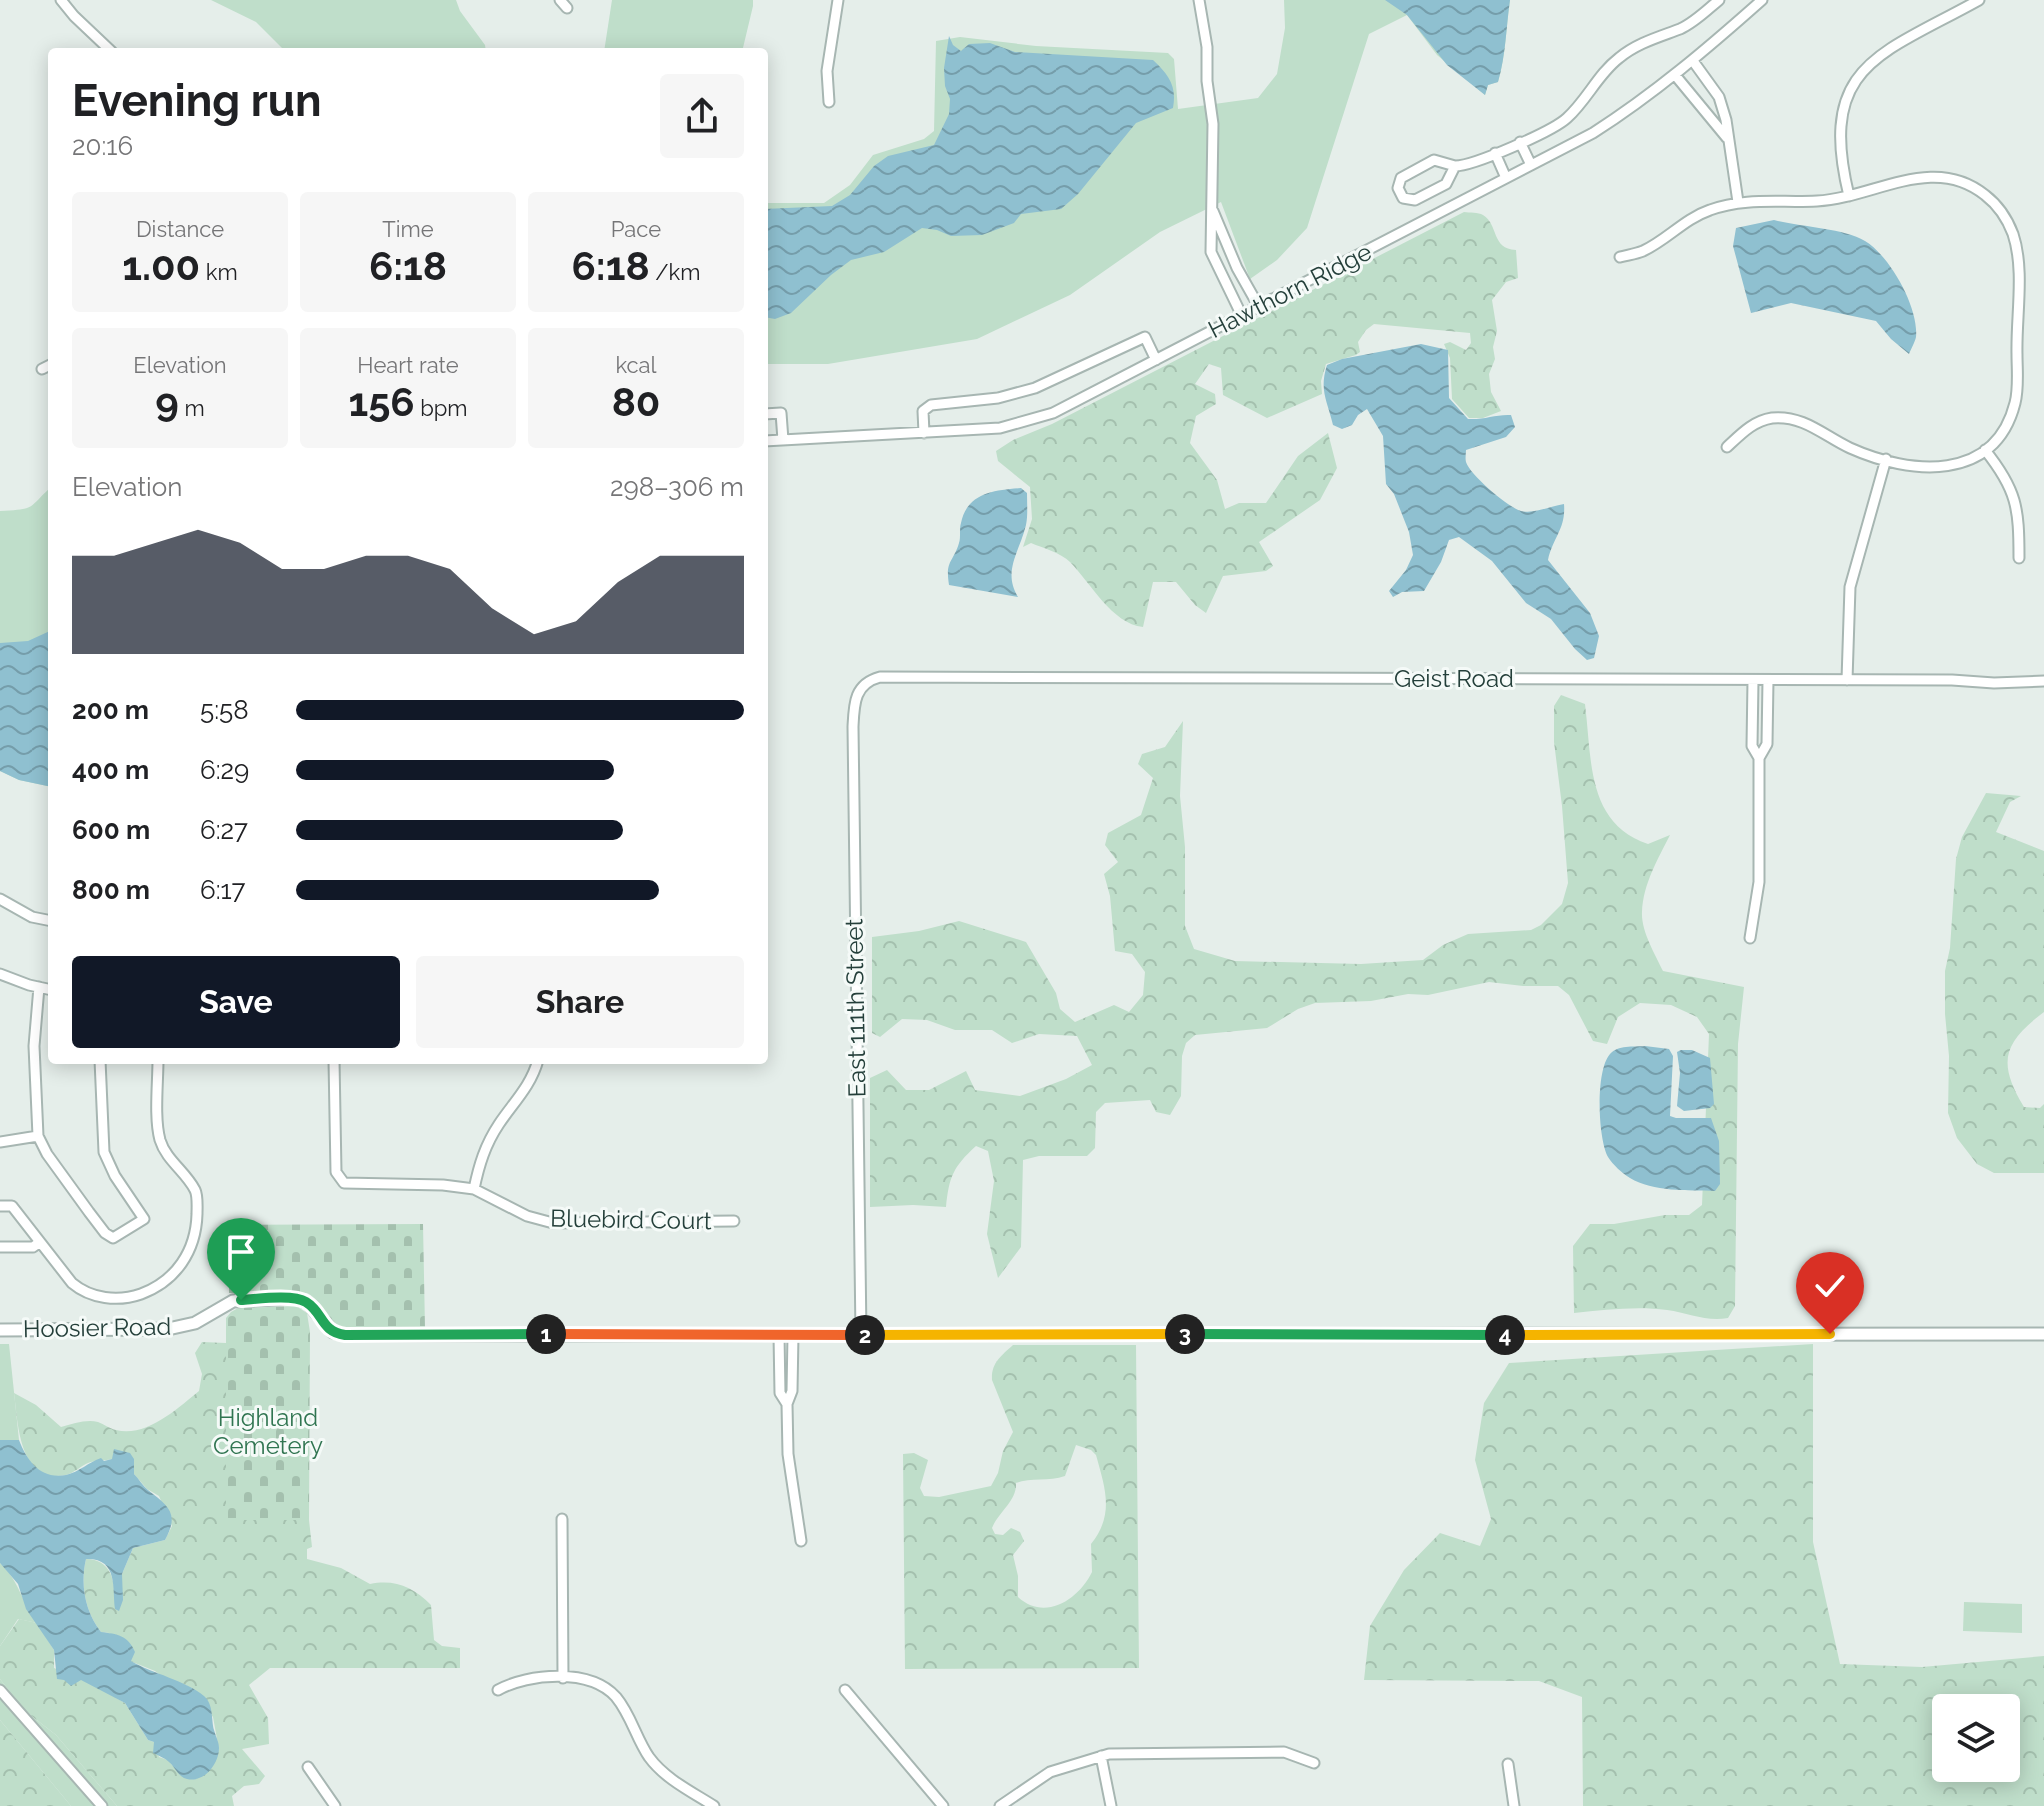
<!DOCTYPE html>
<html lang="en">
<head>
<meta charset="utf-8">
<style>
  :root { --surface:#fff; --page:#f6f6f6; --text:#202124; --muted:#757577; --accent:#111827 }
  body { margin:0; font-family:Raleway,sans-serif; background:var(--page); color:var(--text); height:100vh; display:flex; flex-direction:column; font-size:30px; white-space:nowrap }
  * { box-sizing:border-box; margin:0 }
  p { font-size:26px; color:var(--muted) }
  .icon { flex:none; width:44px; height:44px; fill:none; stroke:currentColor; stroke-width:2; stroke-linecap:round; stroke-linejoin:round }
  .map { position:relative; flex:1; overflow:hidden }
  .side { position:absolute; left:48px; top:48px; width:720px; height:1016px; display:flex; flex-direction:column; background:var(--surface); border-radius:8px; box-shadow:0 4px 20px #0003 }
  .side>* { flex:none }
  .fabs { position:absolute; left:1932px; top:1694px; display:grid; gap:16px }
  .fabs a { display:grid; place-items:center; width:88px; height:88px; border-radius:8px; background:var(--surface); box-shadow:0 4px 20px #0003; font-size:40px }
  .pin { position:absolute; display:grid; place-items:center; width:68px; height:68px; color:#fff; margin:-82px -34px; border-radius:50% 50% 50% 0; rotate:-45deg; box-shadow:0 0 8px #0007 }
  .pin .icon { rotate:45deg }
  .km { position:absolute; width:40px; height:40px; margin:-20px; border-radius:50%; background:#222; color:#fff; font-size:22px; line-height:40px; text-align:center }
  .round { display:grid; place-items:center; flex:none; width:84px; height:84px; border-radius:8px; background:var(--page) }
  .head { display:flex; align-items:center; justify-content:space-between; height:136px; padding:0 24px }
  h1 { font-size:44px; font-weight:700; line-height:60px }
  .stats { display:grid; grid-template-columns:repeat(3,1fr); gap:12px; height:136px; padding:8px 24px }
  .stats div { display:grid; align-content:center; border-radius:8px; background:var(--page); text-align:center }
  .stats b { font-size:40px; font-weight:700 }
  .stats small { font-size:22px; font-weight:400 }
  .stats p { font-size:22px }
  .chart { height:224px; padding:16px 24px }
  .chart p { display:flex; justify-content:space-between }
  .chart svg { width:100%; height:144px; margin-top:8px; fill:var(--accent); opacity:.7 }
  .button { display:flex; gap:16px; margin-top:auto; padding:16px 24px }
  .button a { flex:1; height:92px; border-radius:8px; background:var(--accent); color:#fff; font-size:32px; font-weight:700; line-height:92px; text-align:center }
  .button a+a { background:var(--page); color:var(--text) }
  ul { padding:0 24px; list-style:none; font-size:26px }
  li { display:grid; grid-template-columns:128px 96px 1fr; align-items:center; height:60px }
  li i { height:20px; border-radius:10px; background:var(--accent) }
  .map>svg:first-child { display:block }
  .grass { fill:#bfdeca }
  .forest { fill:url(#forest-crowns); fill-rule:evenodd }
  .cemetery { fill:url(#cemetery-stones) }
  .water { fill:url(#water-waves) }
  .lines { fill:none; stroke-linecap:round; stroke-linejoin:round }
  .minor-casing { stroke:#a7b6b2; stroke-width:13 }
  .tertiary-casing { stroke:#a7b6b2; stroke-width:15 }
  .minor { stroke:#fff; stroke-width:9 }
  .tertiary { stroke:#fff; stroke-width:11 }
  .split-1-casing { stroke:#fff; stroke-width:16 }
  .split-2-casing { stroke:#fff; stroke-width:16 }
  .split-3-casing { stroke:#fff; stroke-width:16 }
  .split-4-casing { stroke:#fff; stroke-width:16 }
  .split-5-casing { stroke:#fff; stroke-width:16 }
  .split-1 { stroke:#22a559; stroke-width:10 }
  .split-2 { stroke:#f0652b; stroke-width:10 }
  .split-3 { stroke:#f5b400; stroke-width:10 }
  .split-4 { stroke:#22a559; stroke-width:10 }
  .split-5 { stroke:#f5b400; stroke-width:10 }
  .labels { text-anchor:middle; stroke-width:6; stroke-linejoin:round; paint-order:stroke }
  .street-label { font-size:24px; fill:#243f3a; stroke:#f5faf8 }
  .park-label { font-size:24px; fill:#307551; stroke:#f5faf8 }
</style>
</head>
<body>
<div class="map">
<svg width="2044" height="1806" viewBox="0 0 2044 1806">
  <defs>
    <pattern id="forest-crowns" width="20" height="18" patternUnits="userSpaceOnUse" patternTransform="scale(2)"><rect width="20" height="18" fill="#bfdeca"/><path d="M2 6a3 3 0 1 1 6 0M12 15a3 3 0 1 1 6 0" fill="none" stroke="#a4c0ae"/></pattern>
    <pattern id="cemetery-stones" width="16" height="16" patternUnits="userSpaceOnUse" patternTransform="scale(2)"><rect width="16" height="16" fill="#bfdeca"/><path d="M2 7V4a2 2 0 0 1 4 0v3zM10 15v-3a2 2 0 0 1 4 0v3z" fill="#a4c0ae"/></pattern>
    <pattern id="water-waves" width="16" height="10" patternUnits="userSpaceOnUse" patternTransform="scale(2)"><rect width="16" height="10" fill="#8fc0d0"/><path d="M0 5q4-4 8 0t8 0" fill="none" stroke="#759daa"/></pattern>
  </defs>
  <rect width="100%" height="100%" fill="#e5eeea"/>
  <path class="grass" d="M211 0H456L460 11 485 45 486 52H286L256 22Z
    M612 0H753V6L742 52H604Z
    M1284 0H1510C1506 27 1506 55 1498 82L1488 85 1485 95 1437 55 1407 15 1369 34 1307 228 1277 260 1250 279 1221 202 1160 232 1070 295 977 339 828 364H764V203H824L850 185 873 155 924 139 934 131 936 41 960 37 1036 46 1168 53 1174 59 1178 109 1258 98 1277 74 1285 28Z
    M52 486V787L19 780 0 771V511C37 509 27 509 52 486Z
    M0 1344H9L19 1440H0Z
    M0 1563C19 1580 22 1603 37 1623L18 1619 0 1646Z
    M1964 1602 2022 1604V1633L1963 1631Z
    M0 1679 24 1710 56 1735 117 1806H71L0 1720Z"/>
  <path class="forest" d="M1464 212C1470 213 1478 212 1483 215 1499 225 1491 249 1516 250L1518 278 1506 282 1492 300 1497 331 1493 347 1495 359 1489 374 1491 392 1501 411 1483 418H1469L1452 399 1450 358 1444 344 1450 342 1466 350 1471 343 1470 333 1374 324 1366 330 1358 342 1360 352 1356 355 1326 364 1321 381 1322 394 1267 418 1223 395 1221 368 1209 364 1195 384 1215 394 1216 404 1196 416 1190 443 1217 480 1225 509 1239 503H1266L1298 456 1328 433 1337 468 1320 500 1259 542 1273 566 1266 571 1223 576 1206 613 1195 605 1176 582H1153L1143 627C1112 624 1090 582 1070 562 1061 553 1043 548 1031 543L1023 547 1032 519 1030 487 998 461 996 451 1013 440 1052 424Z
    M1561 695 1585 704C1592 759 1586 823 1648 844L1670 835C1658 859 1643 884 1642 912 1641 931 1655 954 1663 971L1744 987 1738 1044 1735 1306 1728 1318C1706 1322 1689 1313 1667 1310 1636 1306 1605 1310 1574 1313L1573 1246 1590 1224H1614L1665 1215H1689L1702 1205 1709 1034 1697 1017 1671 1005 1640 1003 1618 1017 1607 1044 1593 1041 1569 995 1558 986H1523L1489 982 1428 995 1408 994 1371 1001 1315 1003 1298 1009 1267 1028 1195 1035 1186 1043 1182 1056 1181 1096 1170 1115 1156 1112 1150 1100 1105 1103 1096 1112 1095 1148 1087 1156H1039L1023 1160 1021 1247 998 1278 987 1234 994 1181 988 1151 976 1146C953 1167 949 1177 946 1207L913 1205 870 1207V1078L887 1070 906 1090H929L966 1071 975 1090 1020 1096 1066 1079 1092 1065 1077 1036 1039 1034 1012 1043 992 1030H955L927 1020 902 1019 880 1037 872 1033V937L919 931 959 921 1026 942 1056 993 1060 1009 1075 1022 1114 1005 1129 1012 1143 995 1145 972 1132 954 1115 951 1110 896 1104 874 1118 862 1105 845 1108 833 1141 815 1153 778 1138 764 1142 754 1165 747 1183 721 1180 796 1185 847V926L1194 949 1235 961 1361 964 1423 960 1443 945 1468 934 1531 930 1541 925 1562 904 1568 883 1562 806 1554 742V706Z
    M1986 793 2021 796 2010 802 1996 832 2044 851V1012C2003 1043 1997 1062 2024 1107L2040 1108 2044 1104V1173H1994L1977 1164 1957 1138 1948 1113 1949 1056 1945 1014V971L1950 948 1956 859 1962 837Z
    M202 1342 226 1343V1520H309L312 1547 307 1549V1559L341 1568 370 1584C395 1579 413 1587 431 1605L434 1640 442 1646 460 1648V1668H270L249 1685 268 1718 269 1744 242 1749 265 1776 259 1784 244 1786 232 1796 234 1806H117L56 1735 24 1710 0 1679V1646L19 1619 37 1623 54 1650V1668L89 1682 125 1703 148 1740 154 1742 159 1757 168 1760 174 1767 219 1750 213 1717 186 1685 165 1679 155 1671 130 1661 109 1633 101 1632C85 1611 80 1585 86 1559 114 1559 116 1587 115 1609L122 1574 133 1548 165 1540 172 1526 159 1496 147 1489 134 1474 113 1459C105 1461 95 1460 88 1463 81 1466 74 1473 66 1475 19 1485 18 1423 14 1393L36 1405 61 1427C73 1424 86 1419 98 1422 104 1424 110 1429 116 1430 146 1438 178 1408 199 1391L202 1374 195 1353Z
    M1813 1344V1542L1840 1664 1922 1667 2044 1656V1806H1583L1582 1697 1539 1681 1364 1680 1370 1626 1404 1570 1440 1533 1480 1546 1491 1519 1475 1460 1484 1403 1509 1363ZM1946 1708H2006V1768H1946Z
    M1013 1345H1136L1139 1668 905 1669 903 1454 914 1453 928 1460 920 1488 924 1496 939 1497 991 1486 998 1473 1003 1451 1013 1432 992 1380C991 1363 1001 1356 1013 1345ZM1076 1445 1091 1450 1096 1455C1105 1488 1115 1514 1091 1544L1092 1572C1079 1599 1045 1622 1018 1597V1576L1013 1555 1024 1541 1020 1532 1011 1528 1003 1535 995 1534 992 1528C999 1511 1017 1501 1016 1483 1031 1477 1049 1482 1065 1476Z
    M0 1720 71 1806H0Z"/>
  <path class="cemetery" d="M423 1224 425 1328 339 1329C324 1320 322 1300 307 1293H229V1225Z
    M296 1306 307 1313 310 1332 309 1520H226V1318L231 1312 238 1308Z"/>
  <path class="water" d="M1385 0H1510C1506 27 1506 55 1498 82L1488 85 1485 95 1447 65 1407 15Z
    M949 36 953 45 961 51 969 44 990 43 1015 52 1153 60C1169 75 1177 86 1173 108L1136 123 1078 194 1061 209 1021 214 1014 223 982 235 951 236 937 230 922 228 884 252 851 260 831 275 791 313 775 319 764 317V209L832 206 850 195 874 166 888 156 934 145 949 114 950 99 945 86 944 68Z
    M1774 220C1800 227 1843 228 1865 241 1890 256 1919 308 1916 337 1915 342 1911 349 1909 354L1891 339 1876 321 1791 303 1751 313 1733 246 1736 228Z
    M1421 344 1448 350 1449 398 1468 419C1484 420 1496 414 1511 415L1515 427 1506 437 1466 450C1466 454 1465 458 1466 462 1470 475 1509 508 1521 511 1535 514 1550 506 1564 504 1566 529 1553 537 1548 560L1590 613 1599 636 1594 658 1587 660 1575 649 1551 619 1526 603 1492 561 1459 537 1449 540 1441 562 1424 591 1402 592 1393 597 1389 591 1406 570 1413 555 1409 532 1394 494 1386 484 1383 436 1367 409 1358 415 1352 425 1342 429 1333 425C1327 400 1319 390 1327 365L1342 359Z
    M1021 488 1027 493C1027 504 1028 515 1026 525 1020 551 1002 571 1018 597L949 585C945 560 953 563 959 543 961 537 959 529 961 523 967 493 994 490 1021 488Z
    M52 630V787L19 780 0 771V643L28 641Z
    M1645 1046 1669 1049 1673 1056 1670 1116 1676 1118H1711L1719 1141 1720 1184 1715 1191C1688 1190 1653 1192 1630 1178 1622 1173 1613 1165 1608 1157 1598 1139 1595 1071 1610 1054 1618 1045 1633 1047 1645 1046Z
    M1681 1050H1692L1710 1058 1714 1104 1710 1108 1684 1111 1677 1106 1680 1073 1677 1052Z
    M0 1440H19C27 1461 41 1480 66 1475 79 1472 89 1462 101 1458L104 1461 112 1459 114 1449 130 1453 134 1459V1474C139 1479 143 1486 148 1490 168 1506 180 1513 165 1540L133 1548 122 1574 123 1600 119 1611 115 1609C112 1589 119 1558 86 1559 80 1585 85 1611 101 1632 117 1634 128 1635 135 1652L131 1661C151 1673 187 1681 204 1696 214 1705 211 1719 214 1730 216 1737 219 1742 219 1748 219 1764 204 1783 187 1779 178 1777 176 1768 169 1762 165 1758 159 1756 153 1753L154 1742 148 1740 125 1703 81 1680 71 1686 64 1680 57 1679 54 1650 26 1609 18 1584 0 1563Z"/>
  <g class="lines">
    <g class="minor-casing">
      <path id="minor" d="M61 0 74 16 112 52
        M560 0 567 8
        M1199 0 1207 47V81L1213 124 1211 252 1242 316
        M1693 61 1719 97 1726 120 1738 202
        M1675 75 1727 138
        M829 102 827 71 838 0
        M1520 142 1531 165
        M1495 153 1506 178
        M1434 160 1455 166 1446 184 1415 200 1403 198 1398 188 1401 178Z
        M1455 166C1474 166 1553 131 1567 118 1587 100 1598 74 1619 58 1637 43 1659 37 1680 29 1694 23 1707 10 1719 0
        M1849 196C1817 65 1880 55 1979 0
        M1213 211 1237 268 1259 307
        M1620 257C1627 255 1636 254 1643 251 1667 240 1684 219 1710 210 1745 197 1781 203 1817 201 1874 198 1933 153 1985 195 1998 205 2007 218 2013 234 2025 270 2016 316 2017 354 2017 370 2019 388 2015 403 1995 483 1910 475 1850 448 1824 436 1804 415 1772 418 1753 421 1741 434 1727 447
        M42 369 52 364
        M764 414 781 413 783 440
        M924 433 923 411 931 405 998 398 1035 388 1145 337 1156 360
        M764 441 1000 428 1053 413 1593 133C1654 94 1708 48 1762 0
        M1985 450C2017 490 2019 508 2019 558
        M1847 680 1850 587 1886 459
        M1759 758 1767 744 1768 680
        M0 899 32 917 52 921
        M1750 938 1759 882V758L1752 746 1753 680
        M0 974 29 985 52 990
        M39 987 34 1046 38 1136 47 1154 89 1212 105 1233 113 1238 144 1219 115 1176 104 1152 100 1060
        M334 1060 336 1172 344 1183 443 1185 474 1189 527 1216 553 1223 734 1221
        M0 1142 38 1136
        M474 1189C479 1165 485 1145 499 1124 513 1103 531 1086 538 1060
        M0 1206H12L72 1283C91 1299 118 1302 141 1294 176 1281 196 1251 197 1214 197 1207 198 1196 195 1190 186 1172 166 1160 160 1140 154 1118 158 1083 158 1060
        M0 1247H33L40 1242
        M779 1335 780 1393 787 1404
        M793 1335 792 1391 787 1404 788 1454 801 1541
        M861 1335 853 727C854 704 854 684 880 677L1952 680 1994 683 2044 681
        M562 1519 563 1678
        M0 1690 102 1806
        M498 1690C529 1673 590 1668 616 1697 631 1715 636 1738 649 1757 665 1779 692 1792 714 1806
        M845 1690 943 1806
        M1101 1756 1111 1806
        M1508 1764 1514 1806
        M308 1767 335 1806
        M1000 1806 1050 1772 1109 1754 1284 1752 1314 1763"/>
    </g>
    <g class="tertiary-casing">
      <path id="tertiary" d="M0 1330 168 1329 195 1323 233 1301 294 1298 308 1303 333 1332 345 1335 2044 1334"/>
    </g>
    <use href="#minor" class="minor"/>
    <use href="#tertiary" class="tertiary"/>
  </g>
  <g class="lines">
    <g class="split-1-casing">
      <path id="split-1" d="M241 1300C257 1299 293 1294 306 1302 324 1313 320 1331 345 1335L546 1334"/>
    </g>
    <g class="split-2-casing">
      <path id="split-2" d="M546 1334 865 1335"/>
    </g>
    <g class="split-3-casing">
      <path id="split-3" d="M865 1335 1185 1334"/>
    </g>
    <g class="split-4-casing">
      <path id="split-4" d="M1185 1334 1505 1335"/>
    </g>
    <g class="split-5-casing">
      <path id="split-5" d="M1505 1335 1830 1334"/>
    </g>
    <use href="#split-1" class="split-1"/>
    <use href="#split-2" class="split-2"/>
    <use href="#split-3" class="split-3"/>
    <use href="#split-4" class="split-4"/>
    <use href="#split-5" class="split-5"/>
  </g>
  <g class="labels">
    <g class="street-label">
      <text transform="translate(1290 291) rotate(-27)" y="8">Hawthorn Ridge</text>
      <text x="1454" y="687">Geist Road</text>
      <text transform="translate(856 1008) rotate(-91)" y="8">East 111th Street</text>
      <text transform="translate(631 1220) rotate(1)" y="8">Bluebird Court</text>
      <text transform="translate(97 1328) rotate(-1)" y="8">Hoosier Road</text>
    </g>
    <g class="park-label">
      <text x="268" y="1426">Highland<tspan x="268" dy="28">Cemetery</tspan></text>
    </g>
  </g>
</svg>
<div class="fabs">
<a><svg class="icon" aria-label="layers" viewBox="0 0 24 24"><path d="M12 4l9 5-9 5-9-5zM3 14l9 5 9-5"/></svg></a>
</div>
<div class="pin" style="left:241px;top:1300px;background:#1e9e55"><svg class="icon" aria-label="arrive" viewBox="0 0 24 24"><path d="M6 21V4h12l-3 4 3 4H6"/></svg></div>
<div class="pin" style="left:1830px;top:1334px;background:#d93025"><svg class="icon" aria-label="check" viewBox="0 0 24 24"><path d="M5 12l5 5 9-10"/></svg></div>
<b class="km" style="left:546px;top:1334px">1</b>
<b class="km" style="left:865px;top:1335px">2</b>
<b class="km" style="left:1185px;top:1334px">3</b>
<b class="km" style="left:1505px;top:1335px">4</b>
<section class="side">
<div class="head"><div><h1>Evening run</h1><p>20:16</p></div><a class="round"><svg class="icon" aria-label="share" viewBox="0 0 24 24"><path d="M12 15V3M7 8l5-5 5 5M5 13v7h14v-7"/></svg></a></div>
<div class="stats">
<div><p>Distance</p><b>1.00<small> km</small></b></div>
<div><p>Time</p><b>6:18</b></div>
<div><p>Pace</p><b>6:18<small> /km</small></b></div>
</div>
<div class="stats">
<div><p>Elevation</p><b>9<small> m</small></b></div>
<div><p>Heart rate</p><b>156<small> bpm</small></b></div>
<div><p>kcal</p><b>80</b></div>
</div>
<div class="chart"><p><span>Elevation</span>298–306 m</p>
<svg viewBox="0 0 160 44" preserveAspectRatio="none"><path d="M0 44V14L10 14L20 10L30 6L40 10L50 18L60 18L70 14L80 14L90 18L100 30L110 38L120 34L130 22L140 14L150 14L160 14V44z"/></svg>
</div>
<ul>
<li><b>200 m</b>5:58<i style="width:100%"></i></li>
<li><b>400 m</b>6:29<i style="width:71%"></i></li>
<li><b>600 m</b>6:27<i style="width:73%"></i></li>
<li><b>800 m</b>6:17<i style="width:81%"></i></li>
</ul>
<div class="button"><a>Save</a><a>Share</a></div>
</section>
</div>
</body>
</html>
